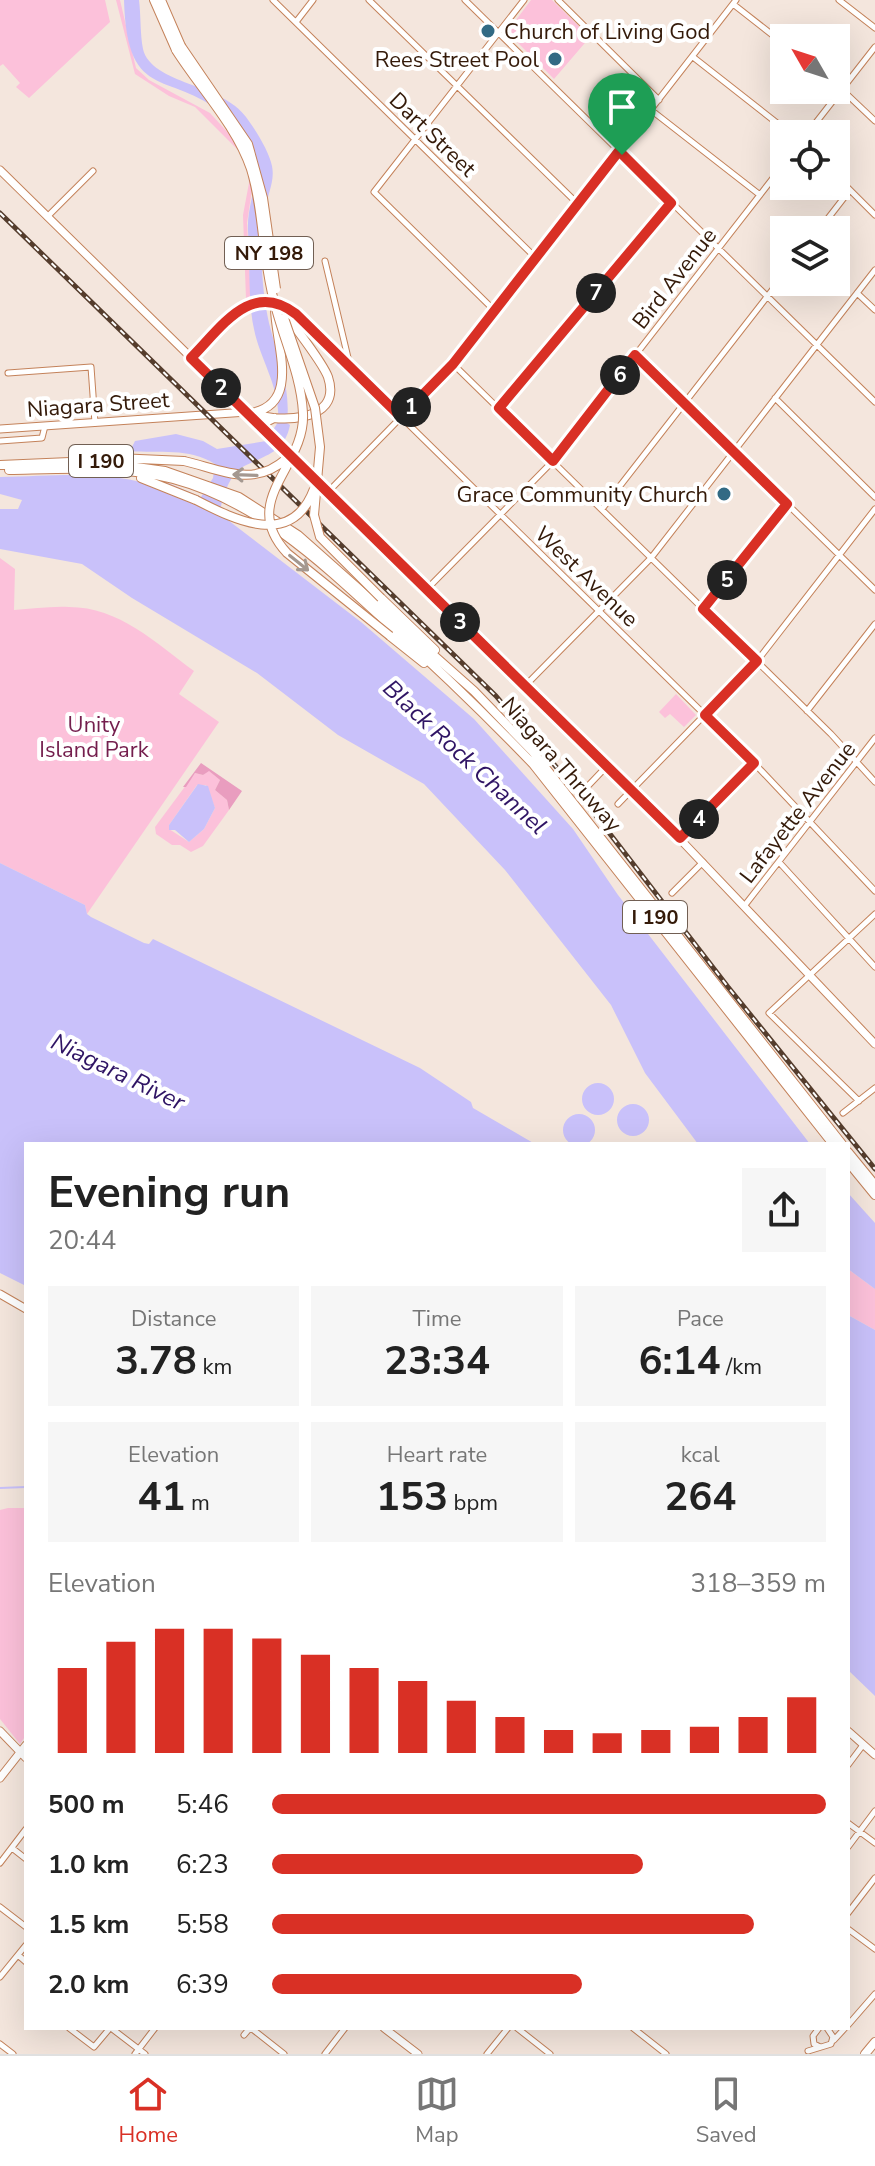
<!DOCTYPE html>
<html lang="en">
<head>
<meta charset="utf-8">
<style>
  :root { --surface:#fff; --page:#f6f6f6; --text:#222; --muted:#767676; --line:#e0e0e0; --accent:#d93025 }
  body { margin:0; font-family:"Nunito Sans",sans-serif; background:var(--page); color:var(--text); height:100vh; display:flex; flex-direction:column; font-size:30px; white-space:nowrap }
  * { box-sizing:border-box; margin:0 }
  p { font-size:26px; color:var(--muted) }
  .icon { flex:none; width:44px; height:44px; fill:none; stroke:currentColor; stroke-width:2; stroke-linecap:round; stroke-linejoin:round }
  .map { position:relative; flex:1; overflow:hidden }
  .side { position:absolute; left:24px; top:1142px; width:826px; height:888px; display:flex; flex-direction:column; background:var(--surface); border-radius:0px; box-shadow:0 8px 32px #0002 }
  .side>* { flex:none }
  .needle { width:52px; rotate:309deg }
  .fabs { position:absolute; left:770px; top:24px; display:grid; gap:16px }
  .fabs a { display:grid; place-items:center; width:80px; height:80px; border-radius:0px; background:var(--surface); box-shadow:0 8px 32px #0002; font-size:40px }
  .pin { position:absolute; display:grid; place-items:center; width:68px; height:68px; color:#fff; margin:-82px -34px; border-radius:50% 50% 50% 0; rotate:-45deg; box-shadow:0 0 8px #0007 }
  .pin .icon { rotate:45deg }
  .km { position:absolute; width:40px; height:40px; margin:-20px; border-radius:50%; background:#222; color:#fff; font-size:22px; line-height:40px; text-align:center }
  .round { display:grid; place-items:center; flex:none; width:84px; height:84px; border-radius:0px; background:var(--page) }
  .headline { display:flex; align-items:center; justify-content:space-between; height:136px; padding:0 24px }
  h1 { font-size:44px; font-weight:700; line-height:60px }
  .figures { display:grid; grid-template-columns:repeat(3,1fr); gap:12px; height:136px; padding:8px 24px }
  .figures div { display:grid; align-content:center; border-radius:0px; background:var(--page); text-align:center }
  .figures b { font-size:40px; font-weight:700 }
  .figures small { font-size:22px; font-weight:400 }
  .figures p { font-size:22px }
  .chart { height:224px; padding:16px 24px }
  .chart p { display:flex; justify-content:space-between }
  .chart svg { width:100%; height:144px; margin-top:8px; stroke:var(--accent); stroke-width:6 }
  ul { padding:0 24px; list-style:none; font-size:26px }
  li { display:grid; grid-template-columns:128px 96px 1fr; align-items:center; height:60px }
  li i { height:20px; border-radius:10px; background:var(--accent) }
  .tabs { display:flex; justify-content:space-around; align-items:center; height:112px; border-top:2px solid var(--line); background:var(--surface); font-size:22px; color:var(--muted) }
  .tabs a { display:grid; justify-items:center; gap:4px }
  .tabs .active { color:var(--accent) }
  .map>svg:first-child { display:block }
  .green { fill:#fcc1da; fill-rule:evenodd }
  .forest { fill:#e99dbf }
  .water { fill:#c9c1fa }
  .lines { fill:none; stroke-linecap:round; stroke-linejoin:round }
  .stream { stroke:#c9c1fa; stroke-width:2 }
  .minor-casing { stroke:#c4825a; stroke-width:7 }
  .major-casing { stroke:#c4825a; stroke-width:9 }
  .highway-casing { stroke:#c4825a; stroke-width:10 }
  .minor { stroke:#fff; stroke-width:5 }
  .major { stroke:#fff; stroke-width:7 }
  .highway { stroke:#fff; stroke-width:8 }
  .rail-casing { stroke:#553d2d; stroke-width:5 }
  .rail { stroke:#fff; stroke-width:2; stroke-dasharray:6; stroke-linecap:butt }
  .highway-bridge-casing { stroke:#c4825a; stroke-width:10; stroke-linecap:butt }
  .highway-bridge { stroke:#fff; stroke-width:8 }
  .oneway { stroke:#a49890 }
  .route-casing { stroke:#fff; stroke-width:16 }
  .route { stroke:#d93025; stroke-width:10 }
  .poi-dot { fill:#326a84; stroke:#fff; stroke-width:3 }
  .labels { text-anchor:middle; stroke-width:8; stroke-linejoin:round; paint-order:stroke }
  .shield { fill:#fff; stroke:#715f53; stroke-width:2 }
  .shield-label { font-size:20px; font-weight:bold; fill:#341a09 }
  .poi-label { font-size:22px; fill:#341a09; stroke:#fff; text-anchor:end }
  .street-label { font-size:22px; fill:#341a09; stroke:#fff }
  .park-label { font-size:22px; fill:#741e4d; stroke:#fff }
  .water-label { font-size:24px; font-style:italic; fill:#2f1464; stroke:#fff }
</style>
</head>
<body>
<div class="map">
<svg width="875" height="2054" viewBox="0 0 875 2054">
  <rect width="100%" height="100%" fill="#f4e6dd"/>
  <path class="green" d="M0 0H105L110 22 29 98 16 87 20 83 3 64 0 66Z
    M116 0H120L136 68 149 80 210 113 232 137 254 176 247 223 251 298 246 299 243 215 249 183 248 169 240 152 195 107 169 96 135 74Z
    M531 0H552L590 37 554 79 507 32Z
    M0 558 15 569 14 610C32 609 51 606 69 607 119 607 156 643 194 671L179 694 219 722 87 914 85 905 0 863Z
    M676 694 696 715 684 727 670 714 665 718 659 712Z
    M208 770 220 780 215 790 227 800 229 810 203 846 191 852 180 845H172L156 834 155 827 195 773 203 775ZM197 785H206L215 808 204 829 189 842 169 829V825Z
    M848 1269 875 1289V1330L848 1315Z
    M8 1508H26V1735L20 1744 0 1719V1510Z"/>
  <path class="forest" d="M201 763 242 791 229 810 227 800 215 790 220 780 209 771 203 775 195 773 186 787H183Z"/>
  <path class="water" d="M124 0H139C141 16 140 34 143 49 151 84 223 84 246 117 255 129 269 151 272 166 275 181 268 192 266 207 263 221 262 236 262 250 261 273 264 300 269 323 278 359 291 387 287 423L290 425C284 455 263 455 241 468 229 476 221 500 220 514L361 622 474 719 573 829 618 895 810 1144H698L645 1073 611 1005 505 870 424 784 338 735 257 673 132 598 82 564 0 549V509H18L22 500 0 494V477C60 476 107 469 165 489L168 483 201 497 213 478 215 464C188 447 160 454 130 451L135 441 176 434 203 441 217 449 266 441 278 422C281 388 260 360 254 329 248 303 250 259 248 231 246 198 268 169 247 137 243 130 235 125 230 120 172 66 127 108 124 0Z
    M198 784 208 786 215 808 204 829 189 842 175 830H169V825Z
    M0 863 85 905 87 914 91 917 144 943 149 944 153 939 420 1068 471 1102 473 1108 535 1144H26V1286L0 1273Z
    M582 1099a16 16 0 1 1 32 0a16 16 0 1 1-32 0Z
    M617 1120a16 16 0 1 1 32 0a16 16 0 1 1-32 0Z
    M563 1130a16 16 0 1 1 32 0a16 16 0 1 1-32 0Z
    M848 1193 875 1223V1289L848 1269Z
    M848 1315 875 1330V1696L848 1670Z"/>
  <g class="lines">
    <path class="stream" d="M0 1488 26 1487"/>
    <g class="minor-casing">
      <path id="minor" d="M273 0 536 258
        M369 0 578 204
        M465 0 875 402
        M558 0 659 100
        M839 0 875 28
        M733 4 784 44
        M296 22 313 0
        M693 57 791 134
        M836 84 875 121
        M651 110 760 195
        M807 134 875 47
        M836 176 875 215
        M47 217 93 171
        M819 230 850 190
        M325 261 350 366
        M857 293 875 310
        M495 311 374 192 524 0
        M635 355 875 590
        M191 358C221 328 251 279 296 314L754 763 875 891
        M453 364 831 734 875 782
        M8 373 91 367 95 423
        M775 398 875 497
        M499 408 671 203
        M0 441 42 438 45 426
        M328 492 453 364 736 0
        M602 509 784 275
        M427 589 553 461 784 164
        M703 609 787 504
        M525 686 651 558 875 270
        M807 711 875 624
        M586 788 607 766
        M618 804 757 661 875 509
        M680 838 754 763
        M779 862 875 967
        M672 893 703 862
        M745 905 875 738
        M859 1101 769 1013 875 914
        M843 1113 875 1088
        M848 1765 863 1745
        M848 1823 875 1843
        M848 1847 875 1811
        M12 1848 26 1859
        M0 1863 26 1829
        M0 1907 26 1927
        M848 1913 875 1878
        M848 1929 875 1949
        M18 1955 26 1962
        M0 1977 26 1945
        M848 2025 875 1994
        M69 2028 94 2047 110 2028
        M111 2028 145 2054
        M251 2028 284 2054
        M517 2028 550 2054
        M633 2028 666 2054
        M819 2028 813 2036 814 2044 820 2047
        M244 2035 250 2028
        M834 2040 845 2028
        M0 2044 13 2054
        M808 2051 831 2044 833 2037 827 2028
        M135 2054 155 2028
        M325 2054 345 2028
        M487 2054 508 2028"/>
    </g>
    <g class="major-casing">
      <path id="major" d="M0 170 658 816 875 1044
        M0 429 247 412
        M0 1294 26 1309
        M0 1731 26 1758
        M848 1731 875 1755
        M0 1778 26 1745
        M384 2028 418 2054"/>
    </g>
    <g class="highway-casing">
      <path id="highway" d="M154 0 176 50
        M161 0 181 46
        M247 412C273 423 344 425 328 377 322 360 291 324 280 305
        M251 413C302 404 275 343 275 308
        M266 432V422L274 418
        M117 458 184 461
        M0 465 93 461 165 471 239 497 298 535 474 691 533 752 842 1144
        M9 470C63 469 120 465 173 479 258 502 321 562 384 620 435 666 485 714 533 764L833 1144
        M141 478 196 500
        M381 598 435 650
        M390 636 424 663
        M848 1152 875 1185
        M848 1162 875 1195
        M865 2054 875 2042"/>
    </g>
    <use href="#minor" class="minor"/>
    <use href="#major" class="major"/>
    <use href="#highway" class="highway"/>
    <g class="rail-casing">
      <path id="rail" d="M0 213 496 696 580 795 728 987 875 1169"/>
    </g>
    <use href="#rail" class="rail"/>
    <g class="highway-bridge-casing">
      <path id="highway-bridge" d="M181 46 248 144 263 198 276 289
        M176 50C200 88 236 125 251 169 264 211 262 258 274 301 283 338 301 375 303 413 306 467 238 500 287 553L390 636
        M284 318 315 408 320 447 314 515 320 537 381 598
        M184 461C222 470 253 488 286 459
        M196 500C235 520 292 549 314 489"/>
    </g>
    <use href="#highway-bridge" class="highway-bridge"/>
  </g>
  <defs><path id="oneway-shaft" d="M-6 0H5M1.5-3L5.5 0L1.5 3" fill="none" stroke-width="1.6" stroke-linecap="round" stroke-linejoin="round" transform="scale(2)"/></defs>
  <g class="oneway">
    <use href="#oneway-shaft" transform="translate(245 475) rotate(-178)"/>
    <use href="#oneway-shaft" transform="translate(299 563) rotate(39)"/>
  </g>
  <g class="lines">
    <g class="route-casing">
      <path id="route" d="M619 151 671 203 499 408 553 461 635 355 787 504 703 609 757 661 705 715 754 763 680 838 191 358C221 328 251 279 296 314L401 417 453 364Z"/>
    </g>
    <use href="#route" class="route"/>
  </g>
  <g class="poi-dot">
    <circle cx="488" cy="31" r="8"/>
    <circle cx="555" cy="59" r="8"/>
    <circle cx="724" cy="494" r="8"/>
  </g>
  <g class="labels">
    <g class="shield">
      <rect x="225" y="237" width="88" height="32" rx="6"/>
      <rect x="69" y="445" width="64" height="32" rx="6"/>
      <rect x="623" y="901" width="64" height="32" rx="6"/>
    </g>
    <g class="shield-label">
      <text x="269" y="260">NY 198</text>
      <text x="101" y="468">I 190</text>
      <text x="655" y="924">I 190</text>
    </g>
    <g class="poi-label">
      <text x="504" y="39" text-anchor="start">Church of Living God</text>
      <text x="539" y="67">Rees Street Pool</text>
      <text x="708" y="502">Grace Community Church</text>
    </g>
    <g class="street-label">
      <text transform="translate(433 134) rotate(44)" y="8">Dart Street</text>
      <text transform="translate(674 278) rotate(-52)" y="8">Bird Avenue</text>
      <text transform="translate(98 404) rotate(-4)" y="8">Niagara Street</text>
      <text transform="translate(587 576) rotate(44)" y="8">West Avenue</text>
      <text transform="translate(562 764) rotate(49)" y="8">Niagara Thruway</text>
      <text transform="translate(797 812) rotate(-52)" y="8">Lafayette Avenue</text>
    </g>
    <g class="park-label">
      <text x="94" y="732">Unity<tspan x="94" dy="25">Island Park</tspan></text>
    </g>
    <g class="water-label">
      <text transform="translate(465 757) rotate(43)" y="8">Black Rock Channel</text>
      <text transform="translate(118 1072) rotate(26)" y="8">Niagara River</text>
    </g>
  </g>
</svg>
<div class="fabs">
<a><svg class="needle" viewBox="-14 -14 28 28"><path d="M0-13l5 13h-10z" fill="#e53935"/><path d="M0 13l5-13h-10z" fill="#767676"/></svg></a>
<a><svg class="icon" aria-label="locate" viewBox="0 0 24 24"><circle cx="12" cy="12" r="6"/><path d="M12 2v4M12 18v4M2 12h4M18 12h4"/></svg></a>
<a><svg class="icon" aria-label="layers" viewBox="0 0 24 24"><path d="M12 4l9 5-9 5-9-5zM3 14l9 5 9-5"/></svg></a>
</div>
<div class="pin" style="left:622px;top:155px;background:#1e9e55"><svg class="icon" aria-label="arrive" viewBox="0 0 24 24"><path d="M6 21V4h12l-3 4 3 4H6"/></svg></div>
<b class="km" style="left:411px;top:407px">1</b>
<b class="km" style="left:221px;top:388px">2</b>
<b class="km" style="left:460px;top:622px">3</b>
<b class="km" style="left:699px;top:819px">4</b>
<b class="km" style="left:727px;top:580px">5</b>
<b class="km" style="left:620px;top:375px">6</b>
<b class="km" style="left:596px;top:293px">7</b>
<section class="side">
<div class="headline"><div><h1>Evening run</h1><p>20:44</p></div><a class="round"><svg class="icon" aria-label="share" viewBox="0 0 24 24"><path d="M12 15V3M7 8l5-5 5 5M5 13v7h14v-7"/></svg></a></div>
<div class="figures">
<div><p>Distance</p><b>3.78<small> km</small></b></div>
<div><p>Time</p><b>23:34</b></div>
<div><p>Pace</p><b>6:14<small> /km</small></b></div>
</div>
<div class="figures">
<div><p>Elevation</p><b>41<small> m</small></b></div>
<div><p>Heart rate</p><b>153<small> bpm</small></b></div>
<div><p>kcal</p><b>264</b></div>
</div>
<div class="chart"><p><span>Elevation</span>318–359 m</p>
<svg viewBox="0 0 160 44" preserveAspectRatio="none"><path d="M5 44V18M15 44V10M25 44V6M35 44V6M45 44V9M55 44V14M65 44V18M75 44V22M85 44V28M95 44V33M105 44V37M115 44V38M125 44V37M135 44V36M145 44V33M155 44V27"/></svg>
</div>
<ul>
<li><b>500 m</b>5:46<i style="width:100%"></i></li>
<li><b>1.0 km</b>6:23<i style="width:67%"></i></li>
<li><b>1.5 km</b>5:58<i style="width:87%"></i></li>
<li><b>2.0 km</b>6:39<i style="width:56%"></i></li>
</ul>
</section>
</div>
<nav class="tabs">
<a class="active"><svg class="icon" aria-label="home" viewBox="0 0 24 24"><path d="M3 11l9-7 9 7M6 9v11h12V9"/></svg>Home</a>
<a><svg class="icon" aria-label="map" viewBox="0 0 24 24"><path d="M3 6l6-2 6 2 6-2v14l-6 2-6-2-6 2zM9 4v14M15 6v14"/></svg>Map</a>
<a><svg class="icon" aria-label="saved" viewBox="0 0 24 24"><path d="M7 4h10v16l-5-4-5 4z"/></svg>Saved</a>
</nav>
</body>
</html>
